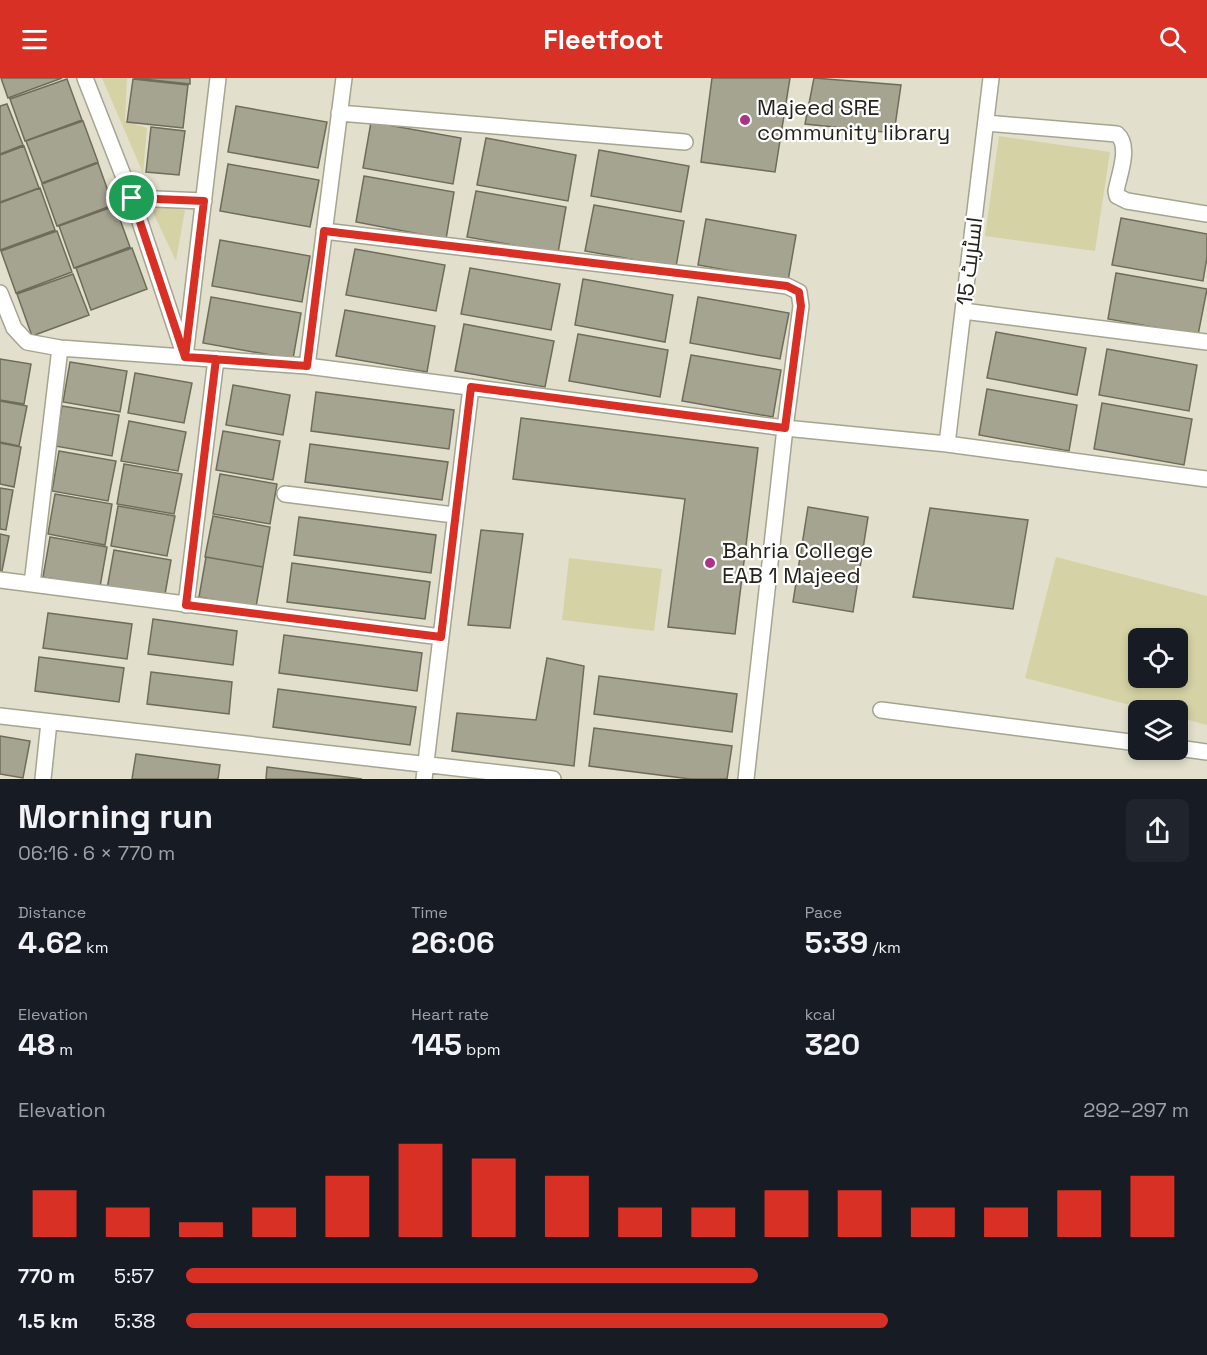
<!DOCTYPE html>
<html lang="en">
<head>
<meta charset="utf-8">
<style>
  :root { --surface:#171b24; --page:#20242c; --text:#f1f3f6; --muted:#9ea1a6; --accent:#d93025 }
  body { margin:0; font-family:"Space Grotesk",Cairo,sans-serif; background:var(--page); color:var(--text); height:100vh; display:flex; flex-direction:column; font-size:22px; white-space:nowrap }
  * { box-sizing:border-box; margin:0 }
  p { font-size:20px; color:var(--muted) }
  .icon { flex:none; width:33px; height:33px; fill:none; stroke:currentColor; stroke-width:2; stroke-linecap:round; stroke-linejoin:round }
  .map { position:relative; height:701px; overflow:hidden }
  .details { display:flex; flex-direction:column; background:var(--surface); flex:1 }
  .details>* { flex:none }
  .fabs { position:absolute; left:1128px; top:550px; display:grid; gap:12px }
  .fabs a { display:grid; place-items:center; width:60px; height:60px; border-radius:9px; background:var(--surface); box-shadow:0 3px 9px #0003; font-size:30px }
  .pin { position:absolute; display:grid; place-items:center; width:51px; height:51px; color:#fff; margin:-26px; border:3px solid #fff; border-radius:50%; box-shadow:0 2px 6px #0007 }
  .round { display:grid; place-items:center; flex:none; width:63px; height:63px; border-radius:9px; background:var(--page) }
  .headline { display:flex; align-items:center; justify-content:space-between; height:102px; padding:0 18px }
  h1 { font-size:33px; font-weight:700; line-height:45px }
  .stats { display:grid; grid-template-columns:repeat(3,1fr); gap:9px; height:102px; padding:6px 18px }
  .stats div { display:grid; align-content:center }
  .stats b { font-size:30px; font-weight:700 }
  .stats small { font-size:16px; font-weight:400 }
  .stats p { font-size:16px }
  .chart { height:168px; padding:12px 18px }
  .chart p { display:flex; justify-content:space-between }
  .chart svg { width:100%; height:108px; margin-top:6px; stroke:var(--accent); stroke-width:6 }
  ul { padding:0 18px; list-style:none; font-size:20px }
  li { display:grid; grid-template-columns:96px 72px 1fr; align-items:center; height:45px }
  li i { height:15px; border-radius:8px; background:var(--accent) }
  header { display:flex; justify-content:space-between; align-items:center; height:78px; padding:0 18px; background:var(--accent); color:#fff; font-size:27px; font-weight:700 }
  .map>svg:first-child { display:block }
  .green { fill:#d5d2a5; fill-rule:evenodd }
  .building { fill:#a5a491; stroke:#6e6c5a; stroke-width:1.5 }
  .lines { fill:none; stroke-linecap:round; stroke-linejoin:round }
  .street-casing { stroke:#a5a491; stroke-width:18 }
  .street { stroke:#fff; stroke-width:15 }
  .route-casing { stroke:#fff; stroke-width:12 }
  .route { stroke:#d93025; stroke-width:8 }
  .poi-dot { fill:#ab3286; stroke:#fff; stroke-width:2 }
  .labels { text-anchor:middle; stroke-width:4.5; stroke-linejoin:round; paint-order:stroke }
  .poi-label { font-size:22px; fill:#24231c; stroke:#fff; text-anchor:start }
  .street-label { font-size:22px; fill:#24231c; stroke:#fff }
</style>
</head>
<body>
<header><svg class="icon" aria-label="menu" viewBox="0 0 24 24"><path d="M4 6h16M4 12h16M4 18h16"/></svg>Fleetfoot<svg class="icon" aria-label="search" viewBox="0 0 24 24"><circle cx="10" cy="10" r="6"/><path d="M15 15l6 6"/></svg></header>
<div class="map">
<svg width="1207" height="701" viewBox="0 0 1207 701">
  <rect width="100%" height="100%" fill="#e2e0cc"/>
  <path class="green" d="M102 0H127L125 43 147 50 143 95Z
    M999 58 1110 74 1095 173 985 158Z
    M149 126 185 132 176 183Z
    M1056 479 1207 518V647L1178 639V633H1154L1025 600ZM1138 561H1178V600H1138Z
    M569 480 662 491 654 553 562 542Z"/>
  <path class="building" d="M1 0H62L8 20Z
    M134 0H190V6Z
    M712 0H790L775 94 701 84Z
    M814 0 901 7 894 55 805 46Z
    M67 1 82 42 25 63 10 21Z
    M133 1 188 7 183 50 127 44Z
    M7 26 23 67 0 76V28Z
    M236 28 327 44 318 90 228 74Z
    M83 43 98 84 42 105 26 63Z
    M371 44 461 60 453 106 363 90Z
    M151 49 185 53 179 97 146 94Z
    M486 60 576 77 568 123 477 107Z
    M24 68 39 110 0 124V77Z
    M599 72 689 88 681 134 591 118Z
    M98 85 113 127 57 148 42 106Z
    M228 86 319 102 310 149 220 133Z
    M364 98 454 114 446 161 356 144Z
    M40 110 55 152 0 172V125Z
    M476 113 566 129 558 175 467 159Z
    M594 127 684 143 676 189 585 173Z
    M115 128 130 169 74 190 59 148Z
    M1121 140 1207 156V179L1203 203 1112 187Z
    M706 141 796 157 788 203 698 187Z
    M57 153 72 194 16 215 1 173Z
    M220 162 310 178 302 224 212 208Z
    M132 170 147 211 91 232 76 190Z
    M355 171 445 187 436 233 346 217Z
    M470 190 560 206 551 252 461 236Z
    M1116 195 1207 211 1198 257 1108 241Z
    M73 196 89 237 32 258 17 216Z
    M583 201 673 217 665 264 575 247Z
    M211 219 301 235 293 281 203 265Z
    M698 219 789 235 780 281 690 265Z
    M345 232 435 248 427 294 336 278Z
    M464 246 554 263 545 309 455 293Z
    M996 254 1086 270 1077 317 987 300Z
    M578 256 668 272 660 319 569 303Z
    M1107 271 1197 287 1189 333 1099 317Z
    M691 277 781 292 773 339 682 323Z
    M0 281 31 286 24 326 0 322Z
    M70 284 127 293 120 334 63 324Z
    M135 295 192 305 184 345 128 335Z
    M233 307 290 317 283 357 226 347Z
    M987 311 1077 327 1069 373 979 357Z
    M316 314 454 332 449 371 311 353Z
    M0 323 27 328 19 368 0 364Z
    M1102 325 1192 341 1184 387 1094 371Z
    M62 328 119 337 112 378 55 368Z
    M521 340 758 370 735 556 668 549 685 421 513 401Z
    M129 343 186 354 178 393 121 383Z
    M223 353 280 363 273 402 216 392Z
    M0 365 21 369 14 409 0 406Z
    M310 366 448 384 442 422 305 404Z
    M59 373 116 383 108 423 52 413Z
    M124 386 182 396 174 436 117 426Z
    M220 396 277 406 270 446 213 436Z
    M0 410 13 412 6 452 0 451Z
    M55 416 112 426 105 467 48 456Z
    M118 428 175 438 167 478 111 468Z
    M808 429 868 439 853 534 793 524Z
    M930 430 1028 442 1013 531 913 519Z
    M213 438 270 449 263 489 205 479Z
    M299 439 436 457 431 495 294 477Z
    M481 452 523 456 510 550 468 547Z
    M0 456 9 458 1 498 0 497Z
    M50 459 107 469 100 509 43 499Z
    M114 472 171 482 164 522 107 511Z
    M206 479 263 489 256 529 199 519Z
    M292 485 430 504 425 541 287 524Z
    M48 535 132 546 127 581 43 570Z
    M153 541 237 553 233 587 148 576Z
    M284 557 422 575 417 613 279 595Z
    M39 579 124 590 119 624 35 613Z
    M547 580 584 588 574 688 452 673 457 635 536 642Z
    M151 594 232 604 229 636 147 626Z
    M599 598 737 616 732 654 594 636Z
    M278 611 416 629 410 667 273 649Z
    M594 650 732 668 727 701H690L589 688Z
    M0 658 30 663 23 700 0 696Z
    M136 676 220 687 218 701H132Z
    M267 689 362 701H266Z"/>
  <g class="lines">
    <g class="street-casing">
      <path id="street" d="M85 0 132 120 185 279 218 0
        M339 35 685 64
        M986 45 1117 56C1131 68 1119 97 1116 113L1117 118 1127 123 1207 136
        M132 120 204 123
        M324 153 787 208 799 214 801 228 785 350 746 701
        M0 215 14 250 27 264 60 270 307 288 785 350 947 366 1207 401
        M963 233 1207 264
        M307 288 344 0
        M947 366 991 0
        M285 416 454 437
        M0 502 441 559
        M32 506 60 270
        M186 527 216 281
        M881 632 1138 665
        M0 638 553 701
        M1178 670 1207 674
        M43 701 49 644
        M424 701 471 309"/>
    </g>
    <use href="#street" class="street"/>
  </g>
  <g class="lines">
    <g class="route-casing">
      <path id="route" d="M132 120 185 279 216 281 186 527 441 559 471 309 785 350 801 228 799 214 787 208 324 153 307 288C266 285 226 282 185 279L204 123 132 120"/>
    </g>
    <use href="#route" class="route"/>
  </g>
  <g class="poi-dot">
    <circle cx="745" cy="42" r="6"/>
    <circle cx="710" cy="485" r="6"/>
  </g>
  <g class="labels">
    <g class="poi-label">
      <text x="757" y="37">Majeed SRE<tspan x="757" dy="25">community library</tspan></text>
      <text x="722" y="480">Bahria College<tspan x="722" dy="25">EAB 1 Majeed</tspan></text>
    </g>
    <g class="street-label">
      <text transform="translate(969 183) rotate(-83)" y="8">اسٹریٹ 15</text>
    </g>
  </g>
</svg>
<div class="fabs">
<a><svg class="icon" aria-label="locate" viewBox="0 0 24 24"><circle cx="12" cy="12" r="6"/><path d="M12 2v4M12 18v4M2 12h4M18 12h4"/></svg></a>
<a><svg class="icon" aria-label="layers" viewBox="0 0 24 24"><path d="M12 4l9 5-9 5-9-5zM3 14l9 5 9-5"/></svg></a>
</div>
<div class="pin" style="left:132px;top:120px;background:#1e9e55"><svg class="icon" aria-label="arrive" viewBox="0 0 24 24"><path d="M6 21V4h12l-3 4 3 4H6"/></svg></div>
</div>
<section class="details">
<div class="headline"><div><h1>Morning run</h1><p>06:16 · 6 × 770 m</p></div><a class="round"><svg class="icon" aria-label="share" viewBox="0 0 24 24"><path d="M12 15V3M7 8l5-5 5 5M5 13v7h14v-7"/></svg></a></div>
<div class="stats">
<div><p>Distance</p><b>4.62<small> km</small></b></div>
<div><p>Time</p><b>26:06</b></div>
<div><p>Pace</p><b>5:39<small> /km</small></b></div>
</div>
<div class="stats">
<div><p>Elevation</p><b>48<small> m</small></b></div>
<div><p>Heart rate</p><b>145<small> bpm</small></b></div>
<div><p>kcal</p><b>320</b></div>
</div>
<div class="chart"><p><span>Elevation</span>292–297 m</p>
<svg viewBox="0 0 160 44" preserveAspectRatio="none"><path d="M5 44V25M15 44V32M25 44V38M35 44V32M45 44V19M55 44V6M65 44V12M75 44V19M85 44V32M95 44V32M105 44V25M115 44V25M125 44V32M135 44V32M145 44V25M155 44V19"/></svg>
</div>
<ul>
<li><b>770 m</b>5:57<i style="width:57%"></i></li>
<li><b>1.5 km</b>5:38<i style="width:70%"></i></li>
</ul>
</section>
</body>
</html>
